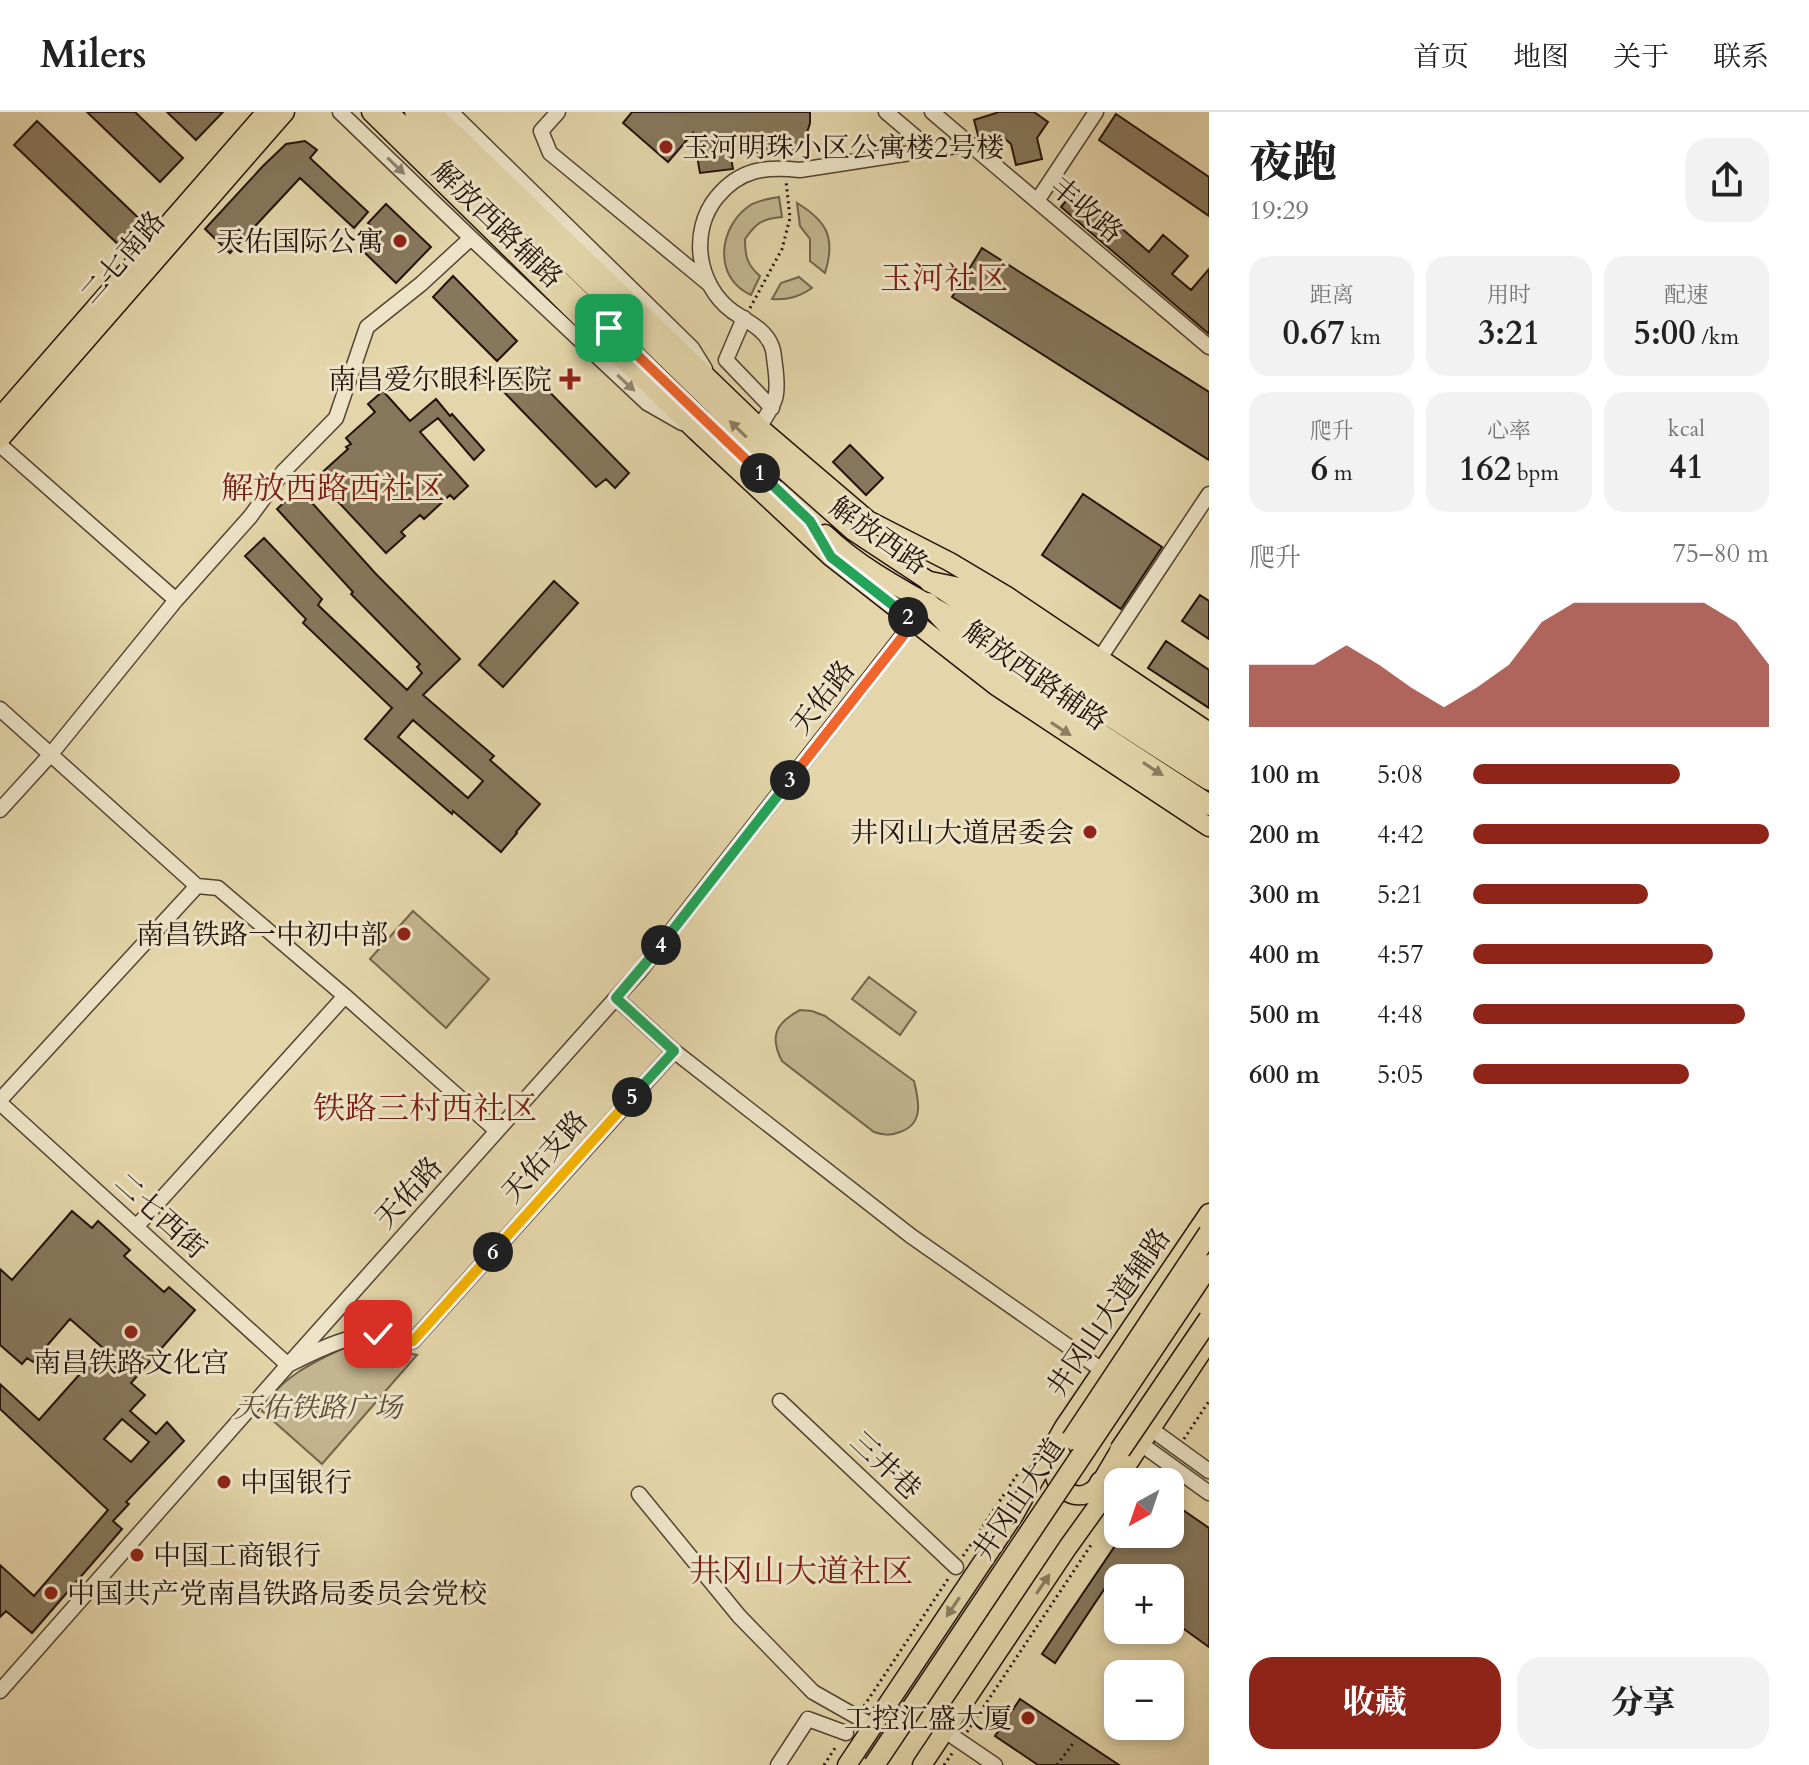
<!DOCTYPE html>
<html lang="zh">
<head>
<meta charset="utf-8">
<style>
  :root { --surface:#fff; --page:#f2f2f2; --text:#222; --muted:#767676; --line:#e0e0e0; --accent:#8f2418 }
  body { margin:0; font-family:Cardo,"Noto Serif SC",serif; background:var(--page); color:var(--text); height:100vh; display:flex; flex-direction:column; font-size:30px; white-space:nowrap }
  * { box-sizing:border-box; margin:0 }
  p { font-size:26px; color:var(--muted) }
  .icon { flex:none; width:44px; height:44px; fill:none; stroke:currentColor; stroke-width:2; stroke-linecap:round; stroke-linejoin:round }
  .map { position:relative; flex:1; overflow:hidden }
  .sheet { display:flex; flex-direction:column; background:var(--surface); width:600px }
  .sheet>* { flex:none }
  .needle { width:52px; rotate:220deg }
  .fabs { position:absolute; left:1104px; top:1356px; display:grid; gap:16px }
  .fabs a { display:grid; place-items:center; width:80px; height:80px; border-radius:16px; background:var(--surface); box-shadow:0 4px 12px #0003; font-size:40px }
  .pin { position:absolute; display:grid; place-items:center; width:68px; height:68px; color:#fff; margin:-34px; border-radius:16px; box-shadow:0 4px 12px #0006 }
  .km { position:absolute; width:40px; height:40px; margin:-20px; border-radius:50%; background:#222; color:#fff; font-size:22px; line-height:40px; text-align:center }
  .round { display:grid; place-items:center; flex:none; width:84px; height:84px; border-radius:24px; background:var(--page) }
  .overview { display:flex; align-items:center; justify-content:space-between; height:136px; padding:0 40px }
  h1 { font-size:44px; font-weight:800; line-height:60px }
  .figures { display:grid; grid-template-columns:repeat(3,1fr); gap:12px; height:136px; padding:8px 40px }
  .figures div { display:grid; align-content:center; border-radius:20px; background:var(--page); text-align:center }
  .figures b { font-size:34px; font-weight:800 }
  .figures small { font-size:22px; font-weight:400 }
  .figures p { font-size:22px }
  .chart { height:224px; padding:16px 40px }
  .chart p { display:flex; justify-content:space-between }
  .chart svg { width:100%; height:144px; margin-top:8px; fill:var(--accent); opacity:.7 }
  .action { display:flex; gap:16px; margin-top:auto; padding:16px 40px }
  .action a { flex:1; height:92px; border-radius:24px; background:var(--accent); color:#fff; font-size:32px; font-weight:800; line-height:92px; text-align:center }
  .action a+a { background:var(--page); color:var(--text) }
  ul { padding:0 40px; list-style:none; font-size:26px }
  li { display:grid; grid-template-columns:128px 96px 1fr; align-items:center; height:60px }
  li i { height:20px; border-radius:10px; background:var(--accent) }
  header { display:flex; align-items:center; gap:48px; box-sizing:border-box; height:112px; padding:0 40px; background:var(--surface); border-bottom:2px solid var(--line) }
  header strong { font-size:38px }
  nav { display:flex; gap:44px; margin-inline-start:auto; font-size:28px }
  main { display:flex; flex:1; min-height:0 }
  .map>svg:first-child { display:block }
  .green { fill:#c3b58f; stroke:#73644c; stroke-width:2 }
  .building { fill:#87785d; stroke:#23120a; stroke-width:2; fill-rule:evenodd }
  .lines { fill:none; stroke-linecap:round; stroke-linejoin:round }
  .minor-casing { stroke:#534332; stroke-width:17 }
  .major-casing { stroke:#23120a; stroke-width:21 }
  .highway-casing { stroke:#23120a; stroke-width:23 }
  .path { stroke:#23120a; stroke-width:3; stroke-dasharray:2 4; stroke-linecap:butt }
  .minor { stroke:#ede4c8; stroke-width:14 }
  .major { stroke:#e4d6aa; stroke-width:18 }
  .highway { stroke:#e4d6aa; stroke-width:20 }
  .highway-bridge-casing { stroke:#23120a; stroke-width:23; stroke-linecap:butt }
  .highway-bridge { stroke:#e4d6aa; stroke-width:20 }
  .oneway { fill:#928672 }
  .oneway2 { fill:#8d7e62 }
  .split-1-casing { stroke:#fff; stroke-width:16 }
  .split-2-casing { stroke:#fff; stroke-width:16 }
  .split-3-casing { stroke:#fff; stroke-width:16 }
  .split-4-casing { stroke:#fff; stroke-width:16 }
  .split-5-casing { stroke:#fff; stroke-width:16 }
  .split-6-casing { stroke:#fff; stroke-width:16 }
  .split-7-casing { stroke:#fff; stroke-width:16 }
  .split-1 { stroke:#f0652b; stroke-width:10 }
  .split-2 { stroke:#22a559; stroke-width:10 }
  .split-3 { stroke:#f0652b; stroke-width:10 }
  .split-4 { stroke:#22a559; stroke-width:10 }
  .split-5 { stroke:#22a559; stroke-width:10 }
  .split-6 { stroke:#f5b400; stroke-width:10 }
  .split-7 { stroke:#f5b400; stroke-width:10 }
  .poi-dot { fill:#8f2418; stroke:#ede4c8; stroke-width:3 }
  .labels { text-anchor:middle; stroke-width:6; stroke-linejoin:round; paint-order:stroke }
  .poi-label { font-size:28px; fill:#23120a; stroke:#ede4c8; text-anchor:end }
  .street-label { font-size:28px; fill:#23120a; stroke:#ede4c8 }
  .park-label { font-size:28px; font-style:italic; fill:#5b4b39; stroke:#ede4c8 }
  .quarter-label { font-size:32px; fill:#7a1f14; stroke:#ede4c8 }
</style>
</head>
<body>
<header>
<strong>Milers</strong>
<nav><a>首页</a><a>地图</a><a>关于</a><a>联系</a></nav>
</header>
<main>
<div class="map">
<svg width="1209" height="1653" viewBox="0 0 1209 1653">
  <rect width="100%" height="100%" fill="#e4d6aa"/>
  <filter id="stains"><feTurbulence type="fractalNoise" baseFrequency=".0025" numOctaves="4"/><feColorMatrix values="0 0 0 0 .2 0 0 0 0 .09 0 0 0 0 .02 0 0 0 .5 -.17"/></filter>
  <radialGradient id="worn" r=".72"><stop offset=".6" stop-color="#630" stop-opacity="0"/><stop offset="1" stop-color="#630" stop-opacity=".3"/></radialGradient>
  <path class="green" d="M779 85 782 105C762 107 757 110 745 127 745 144 747 153 760 164L751 183C713 166 718 116 749 94 757 88 769 87 779 85Z
    M797 91C827 109 836 126 825 161L810 149V127L800 114Z
    M799 165 812 176C799 185 788 188 772 187L781 171Z
    M413 799 489 867 446 916 370 847Z
    M869 865 916 900 900 923 852 887Z
    M800 898 812 899 825 904 914 969C919 989 924 1012 900 1020 890 1024 883 1023 874 1020L782 949C769 924 776 911 800 898Z
    M346 1235 381 1236 417 1243 322 1352 262 1299C277 1267 315 1249 346 1235Z"/>
  <path class="building" d="M87 0H135L183 46 160 70Z
    M167 0H223L196 28Z
    M632 0H810V11L805 27 795 38 780 43 765 45 747 41 728 30 733 57 700 61 693 21 668 50 623 11Z
    M999 0H1034L1048 10 1037 26 1042 47 1016 53 1011 32 1004 26 984 31 979 27 974 8Z
    M1116 2 1209 65V104L1099 28Z
    M37 9 147 114 124 138 14 33Z
    M305 29 317 38 310 46 368 100 354 116 300 66 230 141 205 117 263 54 286 32Z
    M1076 77 1149 140 1163 123 1188 144 1172 162 1191 178 1209 157V222L1061 95Z
    M386 92 431 135 396 171 364 140 380 123 368 111Z
    M982 136 1209 280V348L952 185Z
    M453 164 517 229 497 249 433 185Z
    M525 255 629 361 615 376 606 367 596 375 502 278Z
    M383 279 410 309 436 287 450 304 452 302 484 338 474 348 438 306 420 320 468 374 454 387 450 383 424 407 420 403 401 420 405 424 386 441 315 365H317L348 337 346 335 351 332 346 326 375 300 368 292Z
    M850 333 883 366 866 383 833 350Z
    M294 381 300 388 305 383 375 461 460 547 423 583 494 644 490 648 540 692 516 720 517 721 501 740 453 699 452 702 365 627 392 596 303 511 306 507 245 444 264 426 322 487 318 493 407 578 422 561 417 555 420 552 351 482 353 480 277 397ZM413 608 483 669 468 686 398 625Z
    M1083 382 1162 435 1121 497 1042 443Z
    M554 469 578 491 503 575 479 553Z
    M1200 483 1209 489V527L1182 509Z
    M1166 529 1209 558V596L1148 556Z
    M72 1099 92 1116 98 1109 130 1138 124 1144 164 1180 169 1175 195 1198 131 1271 145 1283 130 1299 156 1322 167 1310 184 1329 126 1390 129 1392 113 1409 122 1417 32 1521 6 1499 0 1505V1453L34 1484 108 1398 0 1297V1272L39 1308 103 1236 70 1207 33 1250 27 1246 22 1252 0 1233V1157L12 1168ZM122 1307 149 1330 131 1350 104 1327Z
    M1170 1389 1209 1416V1535L1170 1507V1466H1128L1117 1458 1055 1551 1042 1542 1123 1422H1170Z
    M1020 1587 1119 1653H1038L995 1624Z"/>
  <g class="lines">
    <g class="minor-casing">
      <path id="minor" d="M340 0 471 126 647 291 682 311
        M451 0 692 236 705 257
        M558 0 541 19 550 41 709 172
        M886 0 931 38
        M932 0 1209 235
        M1037 89 1096 0
        M744 206 726 248 772 296
        M759 315C777 289 779 284 775 253 774 247 774 240 772 235 766 217 746 209 732 199 697 173 689 119 717 85 740 57 766 54 800 58L969 32
        M0 333 176 488 51 642 0 698
        M176 488 250 405 283 360 336 306 367 215 421 172 471 126
        M1100 546 1209 382
        M0 597 197 774 218 776 345 884 497 1019
        M616 886 674 939 911 1124 1102 1258
        M0 988 197 774
        M0 991 288 1253C326 1234 370 1210 413 1229L674 939
        M136 1115 345 884
        M780 1289 956 1455
        M1151 1317 1209 1359
        M1141 1332 1209 1381
        M639 1382 739 1504 813 1580 873 1614
        M0 1579 288 1253 640 859 928 491
        M945 1619 995 1653
        M778 1653 808 1607 846 1621"/>
    </g>
    <g class="major-casing">
      <path id="major" d="M371 0 696 319 831 445 996 574 1209 715
        M389 0 682 288 771 372
        M414 0 749 327 853 419 1209 654
        M432 0 759 315 868 408 950 450 1007 484 1209 620
        M0 305 266 0
        M0 327 285 0
        M825 422C869 464 927 489 978 521 1056 570 1132 620 1209 669
        M1061 1342C1059 1345 1056 1349 1055 1353 1049 1373 1075 1392 1092 1379 1096 1377 1098 1373 1100 1369
        M1094 1382 1120 1338
        M847 1653 1014 1403 1064 1315 1209 1101
        M922 1653 1068 1435 1127 1353 1209 1229"/>
    </g>
    <g class="highway-casing">
      <path id="highway" d="M930 470 969 478 1209 634
        M928 491 969 536 1209 693"/>
    </g>
    <path class="path" d="M750 196 782 137 790 106 786 69
      M1184 1327 1209 1289
      M963 1444 1019 1360
      M864 1594 948 1467
      M967 1620 1093 1430
      M824 1653 837 1633
      M944 1653 953 1640
      M1057 1653 1074 1630"/>
    <use href="#minor" class="minor"/>
    <use href="#major" class="major"/>
    <use href="#highway" class="highway"/>
    <g class="highway-bridge-casing">
      <path id="highway-bridge" d="M1072 1327 1209 1121
        M1120 1338 1209 1207
        M874 1653 1209 1153"/>
    </g>
    <use href="#highway-bridge" class="highway-bridge"/>
  </g>
  <defs><path id="oneway-solid" d="M-6-.8H1V-3.2L6.5 0L1 3.2V.8H-6Z" transform="scale(2)"/></defs>
  <g class="oneway">
    <use href="#oneway-solid" transform="translate(396 54) rotate(44)"/>
    <use href="#oneway-solid" transform="translate(626 271) rotate(43)"/>
  </g>
  <g class="oneway2">
    <use href="#oneway-solid" transform="translate(738 317) rotate(-136)"/>
    <use href="#oneway-solid" transform="translate(1061 617) rotate(33)"/>
    <use href="#oneway-solid" transform="translate(1153 657) rotate(33)"/>
    <use href="#oneway-solid" transform="translate(1043 1472) rotate(-56)"/>
    <use href="#oneway-solid" transform="translate(953 1495) rotate(124)"/>
  </g>
  <g class="lines">
    <g class="split-1-casing">
      <path id="split-1" d="M609 216 760 361"/>
    </g>
    <g class="split-2-casing">
      <path id="split-2" d="M760 361 810 409 831 445 908 505"/>
    </g>
    <g class="split-3-casing">
      <path id="split-3" d="M790 668 914 510 908 505"/>
    </g>
    <g class="split-4-casing">
      <path id="split-4" d="M661 833 790 668"/>
    </g>
    <g class="split-5-casing">
      <path id="split-5" d="M632 985 674 939 616 886 661 833"/>
    </g>
    <g class="split-6-casing">
      <path id="split-6" d="M493 1140 632 985"/>
    </g>
    <g class="split-7-casing">
      <path id="split-7" d="M378 1222H398L413 1229 493 1140"/>
    </g>
    <use href="#split-1" class="split-1"/>
    <use href="#split-2" class="split-2"/>
    <use href="#split-3" class="split-3"/>
    <use href="#split-4" class="split-4"/>
    <use href="#split-5" class="split-5"/>
    <use href="#split-6" class="split-6"/>
    <use href="#split-7" class="split-7"/>
  </g>
  <g class="poi-dot">
    <circle cx="666" cy="35" r="8"/>
    <circle cx="400" cy="129" r="8"/>
    <path d="M566 255h8v8h8v8h-8v8h-8v-8h-8v-8h8z"/>
    <circle cx="1090" cy="720" r="8"/>
    <circle cx="404" cy="822" r="8"/>
    <circle cx="131" cy="1220" r="8"/>
    <circle cx="224" cy="1370" r="8"/>
    <circle cx="137" cy="1443" r="8"/>
    <circle cx="51" cy="1481" r="8"/>
    <circle cx="1028" cy="1606" r="8"/>
  </g>
  <g class="labels">
    <g class="poi-label">
      <text x="682" y="45" text-anchor="start">玉河明珠小区公寓楼2号楼</text>
      <text x="384" y="139">天佑国际公寓</text>
      <text x="552" y="277">南昌爱尔眼科医院</text>
      <text x="1074" y="730">井冈山大道居委会</text>
      <text x="388" y="832">南昌铁路一中初中部</text>
      <text x="131" y="1260" text-anchor="middle">南昌铁路文化宫</text>
      <text x="240" y="1380" text-anchor="start">中国银行</text>
      <text x="153" y="1453" text-anchor="start">中国工商银行</text>
      <text x="67" y="1491" text-anchor="start">中国共产党南昌铁路局委员会党校</text>
      <text x="1012" y="1616">工控汇盛大厦</text>
    </g>
    <g class="street-label">
      <text transform="translate(1087 97) rotate(40)" y="10">丰收路</text>
      <text transform="translate(498 112) rotate(44)" y="10">解放西路辅路</text>
      <text transform="translate(122 145) rotate(-49)" y="10">二七南路</text>
      <text transform="translate(879 423) rotate(35)" y="10">解放西路</text>
      <text transform="translate(1036 563) rotate(35)" y="10">解放西路辅路</text>
      <text transform="translate(822 585) rotate(-52)" y="10">天佑路</text>
      <text transform="translate(544 1044) rotate(-48)" y="10">天佑支路</text>
      <text transform="translate(408 1080) rotate(-48)" y="10">天佑路</text>
      <text transform="translate(161 1103) rotate(42)" y="10">二七西街</text>
      <text transform="translate(1108 1200) rotate(-56)" y="10">井冈山大道辅路</text>
      <text transform="translate(886 1353) rotate(43)" y="10">三井巷</text>
      <text transform="translate(1018 1387) rotate(-56)" y="10">井冈山大道</text>
    </g>
    <g class="park-label">
      <text x="318" y="1305">天佑铁路广场</text>
    </g>
    <g class="quarter-label">
      <text x="944" y="177">玉河社区</text>
      <text x="333" y="387">解放西路西社区</text>
      <text x="425" y="1007">铁路三村西社区</text>
      <text x="801" y="1470">井冈山大道社区</text>
    </g>
  </g>
  <rect width="100%" height="100%" filter="url(#stains)"/>
  <rect width="100%" height="100%" fill="url(#worn)"/>
</svg>
<div class="fabs">
<a><svg class="needle" viewBox="-14 -14 28 28"><path d="M0-13l5 13h-10z" fill="#e53935"/><path d="M0 13l5-13h-10z" fill="#767676"/></svg></a>
<a>+</a>
<a>−</a>
</div>
<div class="pin" style="left:609px;top:216px;background:#1e9e55"><svg class="icon" aria-label="arrive" viewBox="0 0 24 24"><path d="M6 21V4h12l-3 4 3 4H6"/></svg></div>
<div class="pin" style="left:378px;top:1222px;background:#d93025"><svg class="icon" aria-label="check" viewBox="0 0 24 24"><path d="M5 12l5 5 9-10"/></svg></div>
<b class="km" style="left:760px;top:361px">1</b>
<b class="km" style="left:908px;top:505px">2</b>
<b class="km" style="left:790px;top:668px">3</b>
<b class="km" style="left:661px;top:833px">4</b>
<b class="km" style="left:632px;top:985px">5</b>
<b class="km" style="left:493px;top:1140px">6</b>
</div>
<section class="sheet">
<div class="overview"><div><h1>夜跑</h1><p>19:29</p></div><a class="round"><svg class="icon" aria-label="share" viewBox="0 0 24 24"><path d="M12 15V3M7 8l5-5 5 5M5 13v7h14v-7"/></svg></a></div>
<div class="figures">
<div><p>距离</p><b>0.67<small> km</small></b></div>
<div><p>用时</p><b>3:21</b></div>
<div><p>配速</p><b>5:00<small> /km</small></b></div>
</div>
<div class="figures">
<div><p>爬升</p><b>6<small> m</small></b></div>
<div><p>心率</p><b>162<small> bpm</small></b></div>
<div><p>kcal</p><b>41</b></div>
</div>
<div class="chart"><p><span>爬升</span>75–80 m</p>
<svg viewBox="0 0 160 44" preserveAspectRatio="none"><path d="M0 44V25L10 25L20 25L30 19L40 25L50 32L60 38L70 32L80 25L90 12L100 6L110 6L120 6L130 6L140 6L150 12L160 25V44z"/></svg>
</div>
<ul>
<li><b>100 m</b>5:08<i style="width:70%"></i></li>
<li><b>200 m</b>4:42<i style="width:100%"></i></li>
<li><b>300 m</b>5:21<i style="width:59%"></i></li>
<li><b>400 m</b>4:57<i style="width:81%"></i></li>
<li><b>500 m</b>4:48<i style="width:92%"></i></li>
<li><b>600 m</b>5:05<i style="width:73%"></i></li>
</ul>
<div class="action"><a>收藏</a><a>分享</a></div>
</section>
</main>
</body>
</html>
